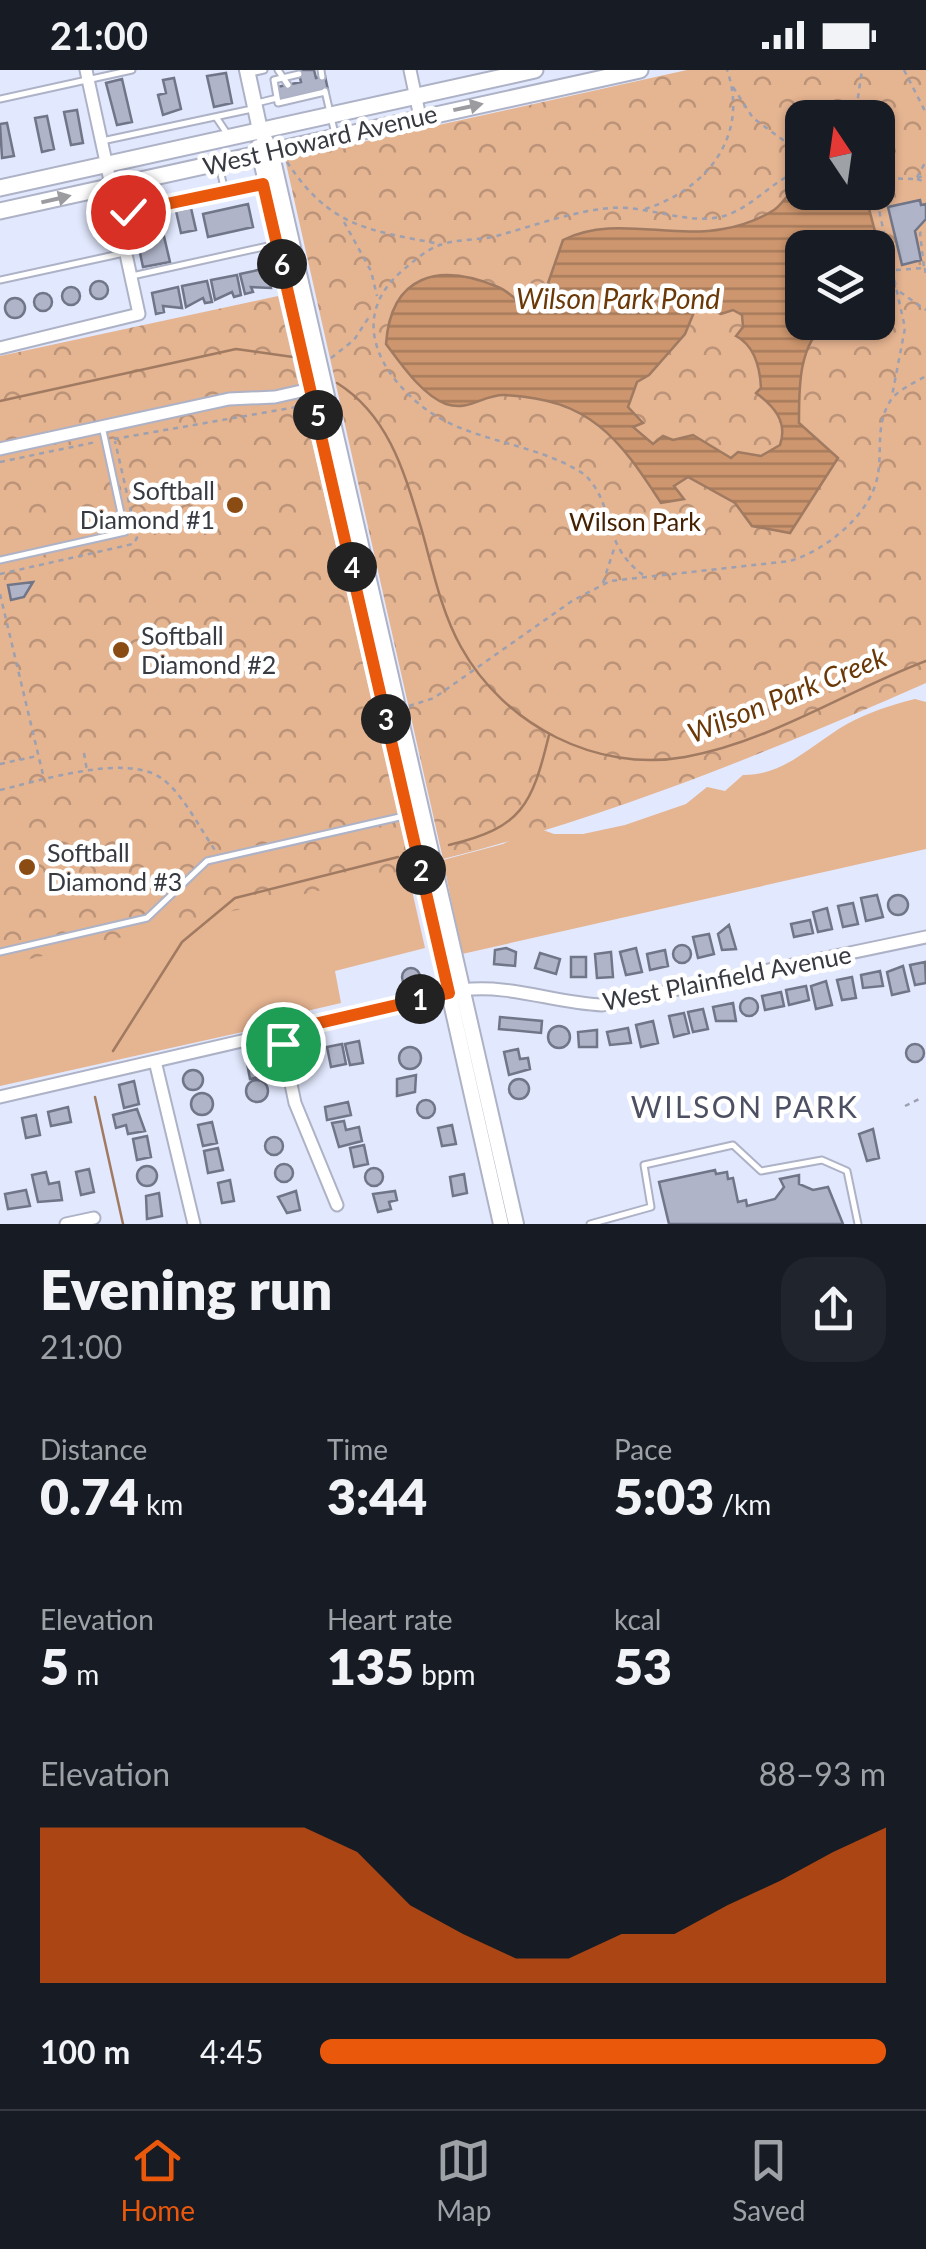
<!DOCTYPE html>
<html lang="en">
<head>
<meta charset="utf-8">
<style>
  :root { --surface:#171b24; --page:#20242c; --text:#f1f3f6; --muted:#9ea1a6; --line:#363941; --accent:#ea580c }
  body { margin:0; font-family:Lato,sans-serif; background:var(--page); color:var(--text); height:100vh; display:flex; flex-direction:column; font-size:38px; white-space:nowrap }
  * { box-sizing:border-box; margin:0 }
  p { font-size:32px; color:var(--muted) }
  .icon { flex:none; width:55px; height:55px; fill:none; stroke:currentColor; stroke-width:2; stroke-linecap:round; stroke-linejoin:round }
  .map { position:relative; height:1154px; overflow:hidden }
  .side { display:flex; flex-direction:column; background:var(--surface); flex:1 }
  .side>* { flex:none }
  .needle { width:65px; rotate:347deg }
  .buttons { position:absolute; left:785px; top:30px; display:grid; gap:20px }
  .buttons a { display:grid; place-items:center; width:110px; height:110px; border-radius:20px; background:var(--surface); box-shadow:0 2px 8px #0004; font-size:50px }
  .pin { position:absolute; display:grid; place-items:center; width:85px; height:85px; color:#fff; margin:-42px; border:5px solid #fff; border-radius:50%; box-shadow:0 2px 10px #0007 }
  .km { position:absolute; width:50px; height:50px; margin:-25px; border-radius:50%; background:#222; color:#fff; font-size:28px; line-height:50px; text-align:center }
  .round { display:grid; place-items:center; flex:none; width:105px; height:105px; border-radius:30px; background:var(--page) }
  .headline { display:flex; align-items:center; justify-content:space-between; height:170px; padding:0 40px }
  h1 { font-size:55px; font-weight:800; line-height:75px }
  .figures { display:grid; grid-template-columns:repeat(3,1fr); gap:15px; height:170px; padding:10px 40px }
  .figures div { display:grid; align-content:center }
  .figures b { font-size:50px; font-weight:800 }
  .figures small { font-size:28px; font-weight:400 }
  .figures p { font-size:28px }
  .chart { height:280px; padding:20px 40px }
  .chart p { display:flex; justify-content:space-between }
  .chart svg { width:100%; height:180px; margin-top:10px; fill:var(--accent); opacity:.7 }
  ul { padding:0 40px; list-style:none; font-size:32px }
  li { display:grid; grid-template-columns:160px 120px 1fr; align-items:center; height:75px }
  li i { height:25px; border-radius:12px; background:var(--accent) }
  .status { display:flex; justify-content:space-between; align-items:center; height:70px; padding:0 50px; background:var(--surface); direction:ltr }
  .status svg { height:28px; fill:currentColor }
  .tab-bar { display:flex; justify-content:space-around; align-items:center; height:140px; border-top:2px solid var(--line); background:var(--surface); font-size:28px; color:var(--muted) }
  .tab-bar a { display:grid; justify-items:center; gap:5px }
  .tab-bar .on { color:var(--accent) }
  .map>svg:first-child { display:block }
  .grass { fill:#e5b491 }
  .park { fill:url(#park-crowns); fill-rule:evenodd }
  .water { fill:url(#water-rules); stroke:#a07a61; stroke-width:2.5; fill-rule:evenodd }
  .lines { fill:none; stroke-linecap:round; stroke-linejoin:round }
  .stream { stroke:#a07a61; stroke-width:2.5 }
  .building { fill:#afb4c8; stroke:#707588; stroke-width:2.5 }
  .service-casing { stroke:#adb2c6; stroke-width:9 }
  .minor-casing { stroke:#adb2c6; stroke-width:15 }
  .tertiary-casing { stroke:#adb2c6; stroke-width:18 }
  .secondary-casing { stroke:#adb2c6; stroke-width:19 }
  .path { stroke:#9ca0b0; stroke-width:2.5; stroke-dasharray:5 5; stroke-linecap:butt }
  .service { stroke:#fff; stroke-width:5 }
  .minor { stroke:#fff; stroke-width:11 }
  .tertiary { stroke:#fff; stroke-width:14 }
  .secondary { stroke:#fff; stroke-width:15 }
  .oneway { fill:#9c9ca0 }
  .route-casing { stroke:#fff; stroke-width:20 }
  .route { stroke:#ea580c; stroke-width:12 }
  .poi-dot { fill:#8b4c13; stroke:#fff; stroke-width:4 }
  .labels { text-anchor:middle; stroke-width:9; stroke-linejoin:round; paint-order:stroke }
  .street-label { font-size:25px; fill:#383a42; stroke:#fff }
  .poi-label { font-size:25px; fill:#383a42; stroke:#fff; text-anchor:start }
  .park-label { font-size:25px; fill:#452101; stroke:#fff }
  .water-label { font-size:28px; font-style:italic; fill:#6b3807; stroke:#fff }
  .quarter-label { font-size:30px; letter-spacing:2.5px; fill:#4c5062; stroke:#fff }
</style>
</head>
<body>
<div class="status"><b>21:00</b><svg viewBox="0 0 49 12"><path d="M0 12V9h3v3zM5 12V6h3v6zM10 12V3h3v9zM15 12V0h3v12zM26 1h20v11H26zM47 4h2v5h-2z"/></svg></div>
<div class="map">
<svg width="926" height="1154" viewBox="0 0 926 1154">
  <defs>
    <pattern id="park-crowns" width="20" height="18" patternUnits="userSpaceOnUse" patternTransform="scale(2.5)"><rect width="20" height="18" fill="#e5b491"/><path d="M2 6a3 3 0 1 1 6 0M12 15a3 3 0 1 1 6 0" fill="none" stroke="#bb9378"/></pattern>
    <pattern id="water-rules" width="6" height="5" patternUnits="userSpaceOnUse" patternTransform="scale(2.5)"><rect width="6" height="5" fill="#cd966e"/><path d="M0 2.5h6" fill="none" stroke="#a77b5c"/></pattern>
  </defs>
  <rect width="100%" height="100%" fill="#e2e8fd"/>
  <path class="grass" d="M915 629 926 632V779L462 884 443 790 503 774 535 757 554 764H583L625 755 686 734 707 717 725 721 743 705C784 706 812 674 847 654 869 642 891 635 915 629Z
    M397 754 425 878 335 901 341 933 264 951 265 957 0 1016V887L143 855Z"/>
  <path class="park" d="M687 0H926V613C767 683 611 746 443 789L285 89ZM802 48H878V122H802ZM802 178H878V252H802Z
    M278 226 411 799 0 896V286Z"/>
  <path class="water" d="M802 116V122L851 123 868 135 886 203 878 213V178H802V252L826 253C798 276 799 319 799 353L838 388 790 463 752 456 735 433 688 407 674 416 684 429 661 433C619 368 590 329 505 325 483 324 470 342 446 334 422 325 401 294 386 274 391 205 438 192 498 217 511 222 514 232 530 235L546 219 563 170C613 145 669 169 723 159 741 156 758 150 774 140 785 132 789 119 802 116ZM697 235 721 244 733 240 742 245 743 257 736 266C755 276 760 297 761 318L756 323C774 336 788 352 780 375L761 386 738 382 731 388 693 365 673 370 663 366 653 374 633 357 643 353 628 337 637 312 649 305 685 264Z"/>
  <g class="lines">
    <path class="stream" d="M337 313C390 346 405 405 422 461 433 500 441 541 461 577 504 655 597 703 685 687 770 672 846 621 926 591
      M0 331 236 279 293 287
      M449 775C522 758 532 735 549 665
      M113 981 182 872 235 828 398 787
      M95 1027 123 1154"/>
  </g>
  <path class="building" d="M298 0H314L316 8 325 6 328 20 280 31 277 17 301 12Z
    M226 3 232 33 214 37 207 6Z
    M174 8 181 39 163 45 158 25 166 23 163 10Z
    M122 9 132 52 117 55 106 13Z
    M77 40 83 73 71 75 64 42Z
    M47 46 54 79 42 82 35 48Z
    M7 53 14 86 2 88 0 54Z
    M920 130 921 135 926 134V149L915 161 921 190 902 195 888 137Z
    M248 134 253 157 208 167 203 144Z
    M191 138 196 160 181 163 176 141Z
    M159 145 170 192 143 197 133 150Z
    M267 198 271 218 251 217 253 222 245 224 240 204Z
    M237 205 241 225 234 227 232 222 215 230 211 210Z
    M90 220a9 9 0 1 1 18 0a9 9 0 1 1-18 0Z
    M207 211 212 232 205 233 203 228 186 237 182 216Z
    M62 226a9 9 0 1 1 18 0a9 9 0 1 1-18 0Z
    M178 217 182 238 163 236 164 242 156 244 152 223Z
    M34 232a9 9 0 1 1 18 0a9 9 0 1 1-18 0Z
    M5 238a10 10 0 1 1 20 0a10 10 0 1 1-20 0Z
    M33 512 24 527 11 530 8 515Z
    M877 825 883 847 866 851 861 828Z
    M888 835a10 10 0 1 1 20 0a10 10 0 1 1-20 0Z
    M853 833 858 854 843 857 838 836Z
    M827 838 832 859 818 862 813 842Z
    M810 850 813 863 794 867 791 854Z
    M729 855 736 879 722 880 718 864Z
    M709 864 714 884 698 888 693 867Z
    M673 884a9 9 0 1 1 18 0a9 9 0 1 1-18 0Z
    M506 878 516 882 515 896 494 894 495 880Z
    M636 878 642 902 626 905 620 882Z
    M665 880 668 896 650 900 647 884Z
    M611 882 613 907 597 908 595 884Z
    M540 883 560 889 556 904 535 898Z
    M571 887H586V907H571Z
    M925 892 926 913 915 915 910 895Z
    M903 896 909 921 892 925 887 902Z
    M402 907a9 9 0 1 1 18 0a9 9 0 1 1-18 0Z
    M880 901 883 916 863 918 861 905Z
    M852 907 856 928 842 930 837 910Z
    M826 911 832 935 816 939 811 916Z
    M806 916 809 930 789 935 786 920Z
    M781 922 784 936 765 940 762 926Z
    M740 937a9 9 0 1 1 18 0a9 9 0 1 1-18 0Z
    M733 933 736 951H716L713 937Z
    M703 939 708 959 693 962 688 942Z
    M684 943 689 963 674 967 669 946Z
    M500 947 542 951 541 963 499 959Z
    M653 951 658 973 641 977 636 955Z
    M548 967a11 11 0 1 1 22 0a11 11 0 1 1-22 0Z
    M628 958 631 973 610 975 607 962Z
    M597 960V977H579L578 962Z
    M359 971 363 993 350 995 345 974Z
    M906 983a9 9 0 1 1 18 0a9 9 0 1 1-18 0Z
    M342 974 346 994 331 997 327 977Z
    M399 988a11 11 0 1 1 22 0a11 11 0 1 1-22 0Z
    M518 979 520 989 528 988 530 999 509 1005 504 982Z
    M259 985 264 1006 250 1009 246 988Z
    M183 1010a10 10 0 1 1 20 0a10 10 0 1 1-20 0Z
    M416 1005 415 1022 397 1026V1009Z
    M509 1019a10 10 0 1 1 20 0a10 10 0 1 1-20 0Z
    M246 1021a11 11 0 1 1 22 0a11 11 0 1 1-22 0Z
    M134 1011 139 1034 124 1038 119 1015Z
    M191 1034a11 11 0 1 1 22 0a11 11 0 1 1-22 0Z
    M417 1039a9 9 0 1 1 18 0a9 9 0 1 1-18 0Z
    M348 1032 351 1045 327 1050 325 1037Z
    M68 1037 71 1052 51 1056 48 1042Z
    M137 1039 145 1061 128 1064 126 1055 116 1058 113 1045Z
    M36 1045 40 1065 26 1068 22 1048Z
    M344 1051 346 1060 359 1057 362 1071 339 1077 332 1053Z
    M212 1052 217 1073 203 1076 198 1055Z
    M452 1055 456 1074 442 1076 438 1058Z
    M873 1059 879 1088 867 1091 859 1064Z
    M147 1066 151 1087 137 1090 133 1069Z
    M265 1076a9 9 0 1 1 18 0a9 9 0 1 1-18 0Z
    M364 1075 368 1094 354 1097 350 1078Z
    M218 1078 223 1100 208 1103 204 1081Z
    M275 1103a9 9 0 1 1 18 0a9 9 0 1 1-18 0Z
    M137 1106a10 10 0 1 1 20 0a10 10 0 1 1-20 0Z
    M365 1107a9 9 0 1 1 18 0a9 9 0 1 1-18 0Z
    M89 1099 94 1122 81 1125 76 1102Z
    M715 1100 716 1104 727 1102 728 1109 733 1108 738 1132 746 1130 747 1136 775 1129 784 1117 780 1109 799 1105V1114L813 1120 828 1117 843 1154H669L659 1112Z
    M46 1102 49 1114 59 1112 62 1130 38 1132 32 1105Z
    M464 1104 467 1123 453 1126 450 1107Z
    M230 1110 234 1131 222 1133 218 1113Z
    M26 1120 30 1136 8 1139 5 1124Z
    M296 1121 300 1140 287 1143 278 1127Z
    M395 1121 397 1130 389 1132 391 1139 378 1142 373 1124Z
    M159 1123 162 1146 147 1149 146 1126Z"/>
  <g class="lines">
    <g class="service-casing">
      <path id="service" d="M278 0 288 15
        M321 0 322 7
        M251 3 264 0
        M299 4 274 10 278 33 325 22
        M325 21 335 64
        M0 29 132 0
        M257 33 277 28
        M216 47 228 65
        M102 71 252 39
        M219 95 225 122
        M118 144 262 114
        M132 206 277 174
        M0 210 124 183
        M0 490 125 462 102 356
        M0 882 147 848 207 791 404 746
        M590 1154 651 1137 644 1095 733 1075 761 1101 822 1090 847 1101 858 1154"/>
    </g>
    <g class="minor-casing">
      <path id="minor" d="M410 0 420 47
        M0 278 139 244 86 0
        M0 379 229 329 275 327 319 317
        M280 962 295 1033 337 1135
        M155 991 194 1154
        M0 1027 462 920C511 914 554 933 602 935L926 867
        M66 1154 94 1148"/>
    </g>
    <g class="tertiary-casing">
      <path id="tertiary" d="M247 0 260 60 271 81 516 1154
        M258 77 501 1154"/>
    </g>
    <g class="secondary-casing">
      <path id="secondary" d="M0 118 535 0
        M0 141 640 0"/>
    </g>
    <path class="path" d="M904 0 926 43
      M733 17 753 48 802 84
      M855 48 862 0
      M287 92C330 157 367 160 440 174
      M878 108 916 109 926 91
      M917 108 926 105
      M917 109 926 112
      M875 122 905 258 892 326
      M645 139C706 120 750 66 727 0
      M344 152 371 201 377 226
      M925 198 926 207
      M896 200 924 198 920 163 926 160
      M900 222 926 240
      M331 288 354 270 369 247
      M114 369 302 336
      M0 392 96 372
      M0 504 133 474 137 468 115 371
      M643 505C600 473 617 437 585 405 536 371 464 373 418 333 374 296 352 243 403 200 414 191 427 179 440 175 459 168 481 171 500 165 536 155 574 141 611 138 649 135 687 156 724 146 754 137 773 109 802 100
      M603 513 614 479
      M0 524 44 709
      M409 636 434 628 572 531 610 511 790 491C824 481 868 447 877 409 883 383 875 358 889 333 895 321 914 313 926 306
      M84 683 87 701
      M0 694 37 686
      M0 720C39 711 126 683 161 708 183 723 201 761 217 783
      M905 1036 921 1028"/>
    <use href="#service" class="service"/>
    <use href="#minor" class="minor"/>
    <use href="#tertiary" class="tertiary"/>
    <use href="#secondary" class="secondary"/>
  </g>
  <defs><path id="oneway-solid" d="M-6-.8H1V-3.2L6.5 0L1 3.2V.8H-6Z" transform="scale(2.5)"/></defs>
  <g class="oneway">
    <use href="#oneway-solid" transform="translate(468 37) rotate(-12)"/>
    <use href="#oneway-solid" transform="translate(56 129) rotate(-13)"/>
  </g>
  <g class="lines">
    <g class="route-casing">
      <path id="route" d="M128 142 263 114 449 923 280 962 283 974"/>
    </g>
    <use href="#route" class="route"/>
  </g>
  <g class="poi-dot">
    <circle cx="235" cy="435" r="10"/>
    <circle cx="121" cy="580" r="10"/>
    <circle cx="27" cy="797" r="10"/>
  </g>
  <g class="labels">
    <g class="street-label">
      <text transform="translate(320 70) rotate(-13)" y="9">West Howard Avenue</text>
      <text transform="translate(727 908) rotate(-11)" y="9">West Plainfield Avenue</text>
    </g>
    <g class="poi-label">
      <text x="215" y="430" text-anchor="end">Softball<tspan x="215" dy="29">Diamond #1</tspan></text>
      <text x="141" y="575">Softball<tspan x="141" dy="29">Diamond #2</tspan></text>
      <text x="47" y="792">Softball<tspan x="47" dy="29">Diamond #3</tspan></text>
    </g>
    <g class="park-label">
      <text x="635" y="461">Wilson Park</text>
    </g>
    <g class="water-label">
      <text x="618" y="239">Wilson Park Pond</text>
      <text transform="translate(787 625) rotate(-22)" y="10">Wilson Park Creek</text>
    </g>
    <g class="quarter-label">
      <text x="745" y="1048">WILSON PARK</text>
    </g>
  </g>
</svg>
<div class="buttons">
<a><svg class="needle" viewBox="-14 -14 28 28"><path d="M0-13l5 13h-10z" fill="#e53935"/><path d="M0 13l5-13h-10z" fill="#9ea1a6"/></svg></a>
<a><svg class="icon" aria-label="layers" viewBox="0 0 24 24"><path d="M12 4l9 5-9 5-9-5zM3 14l9 5 9-5"/></svg></a>
</div>
<div class="pin" style="left:283px;top:974px;background:#1e9e55"><svg class="icon" aria-label="arrive" viewBox="0 0 24 24"><path d="M6 21V4h12l-3 4 3 4H6"/></svg></div>
<div class="pin" style="left:128px;top:142px;background:#d93025"><svg class="icon" aria-label="check" viewBox="0 0 24 24"><path d="M5 12l5 5 9-10"/></svg></div>
<b class="km" style="left:420px;top:929px">1</b>
<b class="km" style="left:421px;top:800px">2</b>
<b class="km" style="left:386px;top:649px">3</b>
<b class="km" style="left:352px;top:497px">4</b>
<b class="km" style="left:318px;top:345px">5</b>
<b class="km" style="left:282px;top:194px">6</b>
</div>
<section class="side">
<div class="headline"><div><h1>Evening run</h1><p>21:00</p></div><a class="round"><svg class="icon" aria-label="share" viewBox="0 0 24 24"><path d="M12 15V3M7 8l5-5 5 5M5 13v7h14v-7"/></svg></a></div>
<div class="figures">
<div><p>Distance</p><b>0.74<small> km</small></b></div>
<div><p>Time</p><b>3:44</b></div>
<div><p>Pace</p><b>5:03<small> /km</small></b></div>
</div>
<div class="figures">
<div><p>Elevation</p><b>5<small> m</small></b></div>
<div><p>Heart rate</p><b>135<small> bpm</small></b></div>
<div><p>kcal</p><b>53</b></div>
</div>
<div class="chart"><p><span>Elevation</span>88–93 m</p>
<svg viewBox="0 0 160 44" preserveAspectRatio="none"><path d="M0 44V6L10 6L20 6L30 6L40 6L50 6L60 12L70 25L80 32L90 38L100 38L110 32L120 32L130 25L140 19L150 12L160 6V44z"/></svg>
</div>
<ul>
<li><b>100 m</b>4:45<i style="width:100%"></i></li>
</ul>
</section>
<nav class="tab-bar">
<a class="on"><svg class="icon" aria-label="home" viewBox="0 0 24 24"><path d="M3 11l9-7 9 7M6 9v11h12V9"/></svg>Home</a>
<a><svg class="icon" aria-label="map" viewBox="0 0 24 24"><path d="M3 6l6-2 6 2 6-2v14l-6 2-6-2-6 2zM9 4v14M15 6v14"/></svg>Map</a>
<a><svg class="icon" aria-label="saved" viewBox="0 0 24 24"><path d="M7 4h10v16l-5-4-5 4z"/></svg>Saved</a>
</nav>
</body>
</html>
